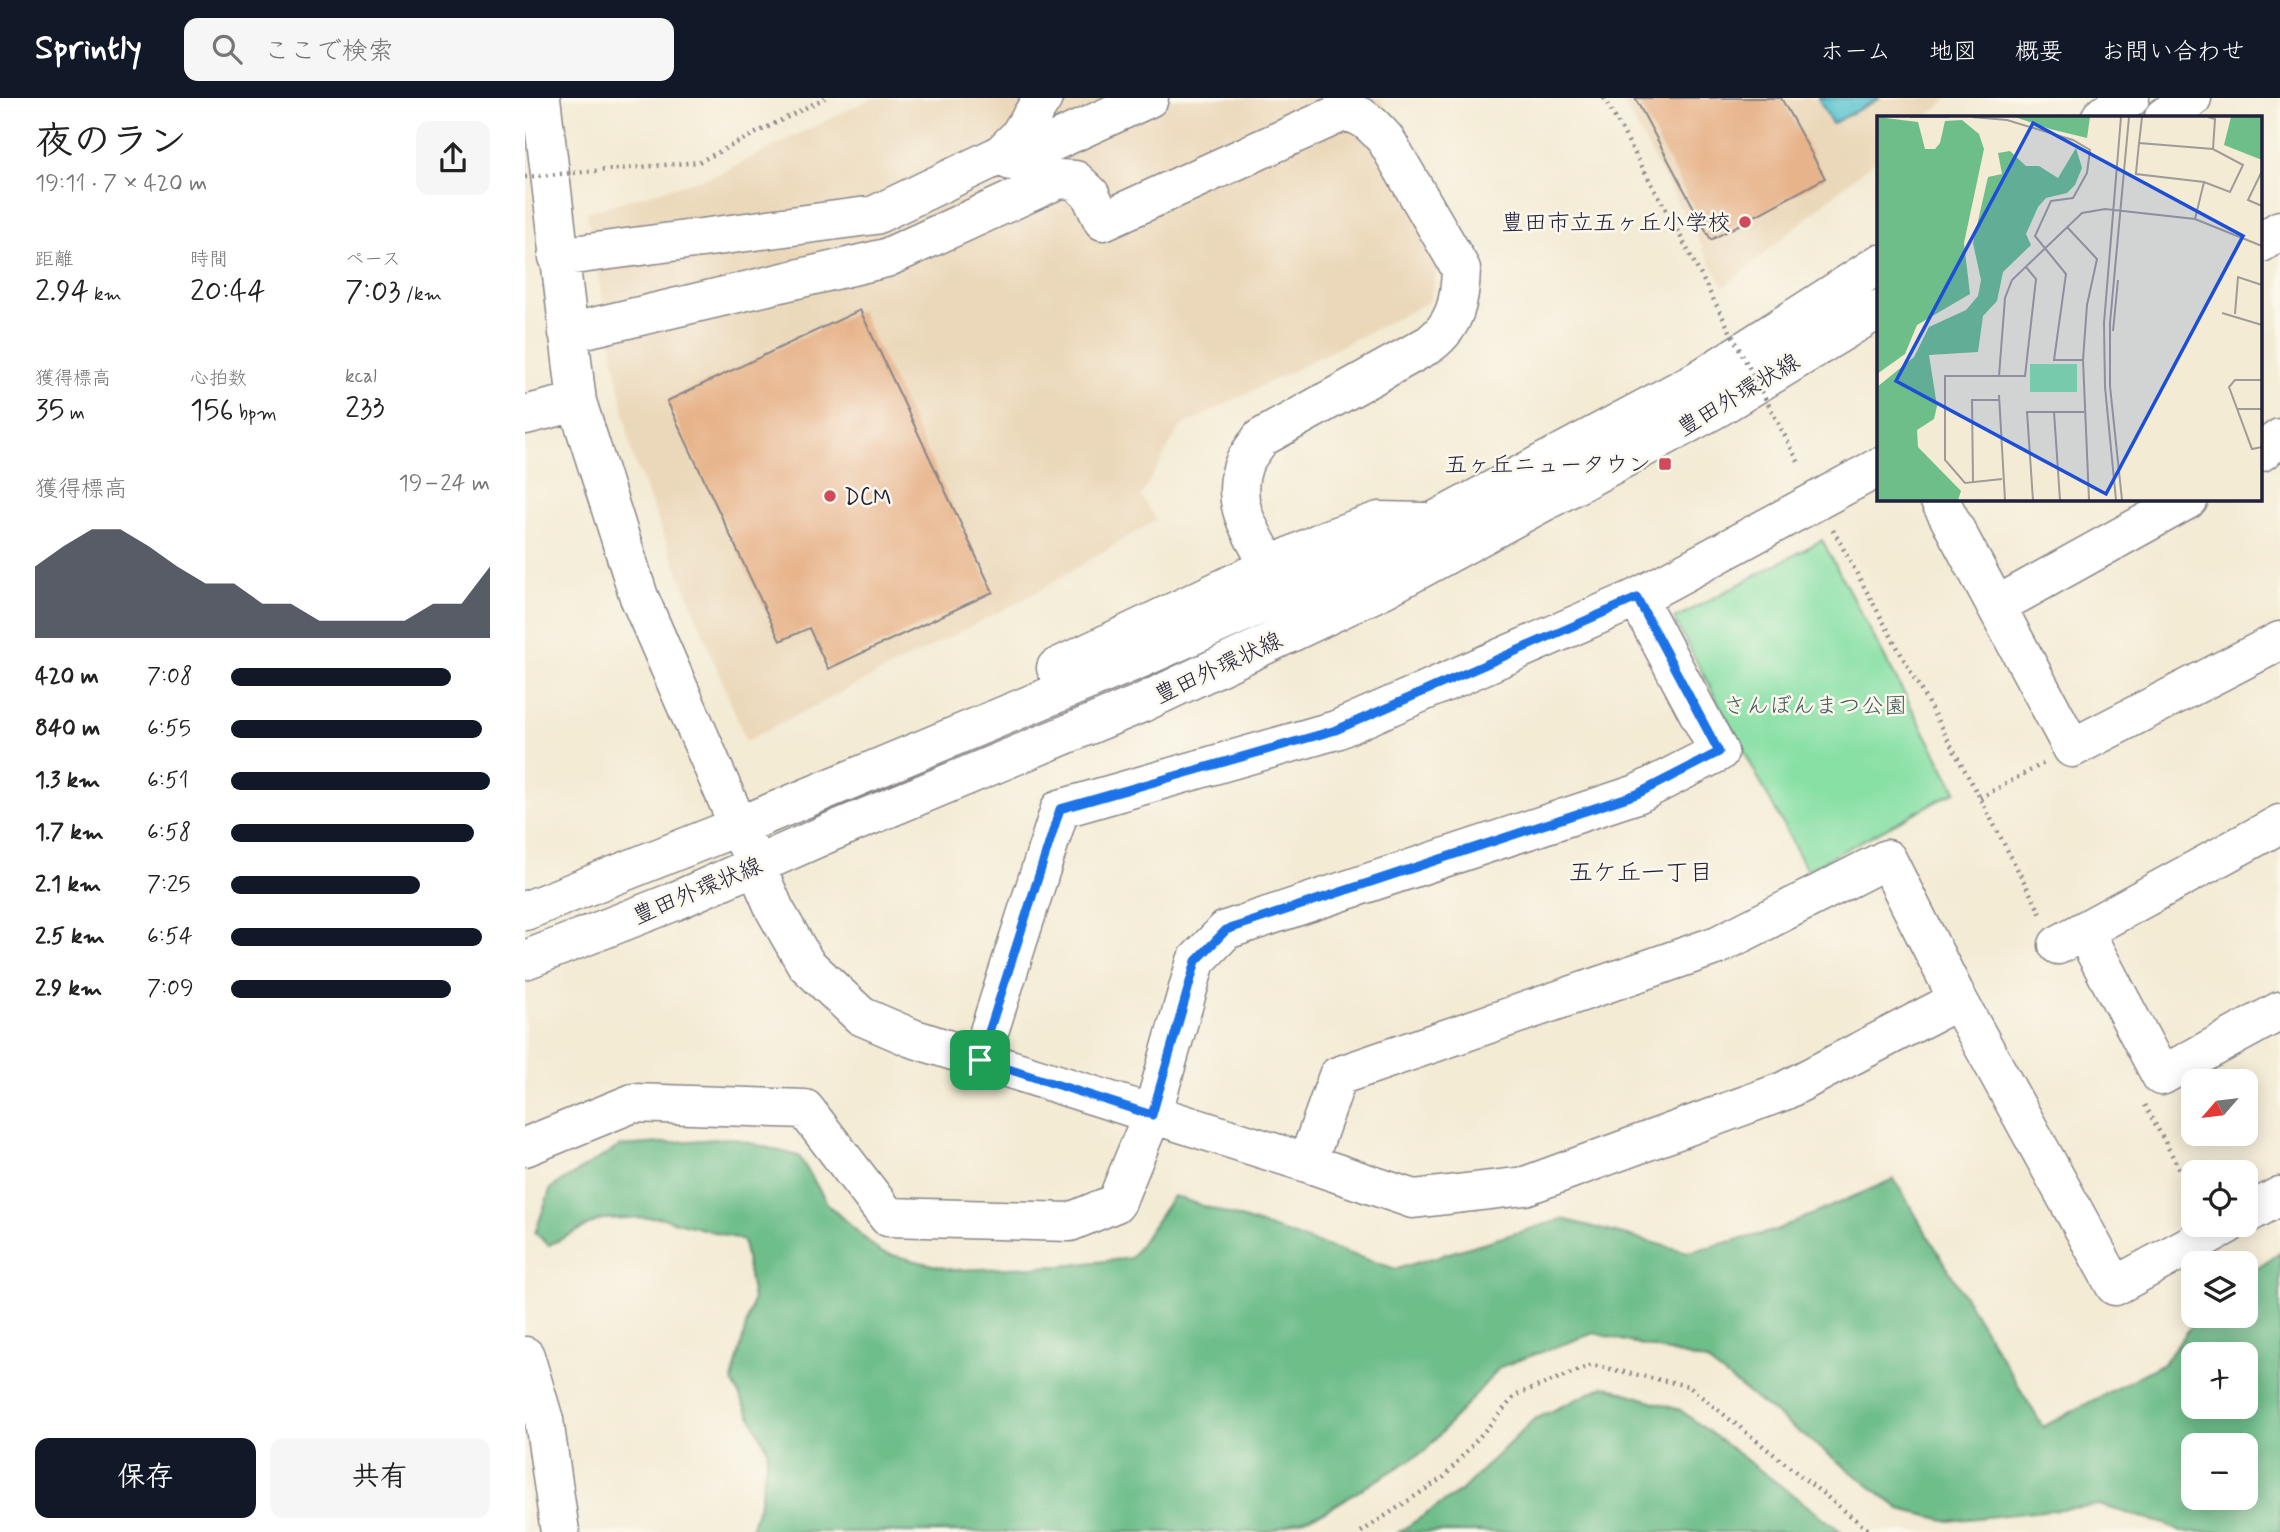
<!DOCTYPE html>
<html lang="ja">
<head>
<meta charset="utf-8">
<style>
  :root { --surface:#fff; --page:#f6f6f6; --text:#222; --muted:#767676; --accent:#111827 }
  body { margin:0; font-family:Mynerve,"Klee One",sans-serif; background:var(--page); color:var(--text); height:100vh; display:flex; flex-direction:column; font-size:26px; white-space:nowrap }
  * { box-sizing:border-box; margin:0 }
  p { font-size:23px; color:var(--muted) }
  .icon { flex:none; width:38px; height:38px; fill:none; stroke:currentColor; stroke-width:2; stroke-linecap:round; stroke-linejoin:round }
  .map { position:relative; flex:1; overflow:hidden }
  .sheet { display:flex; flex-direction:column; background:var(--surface); width:525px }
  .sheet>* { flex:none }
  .needle { width:46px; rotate:242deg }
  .controls { position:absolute; left:1656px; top:971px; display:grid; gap:14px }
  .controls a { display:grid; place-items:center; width:77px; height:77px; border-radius:14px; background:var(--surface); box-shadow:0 4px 18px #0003; font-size:35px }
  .pin { position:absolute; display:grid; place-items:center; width:60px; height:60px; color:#fff; margin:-30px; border-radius:14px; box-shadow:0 4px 10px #0006 }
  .round { display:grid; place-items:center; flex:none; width:74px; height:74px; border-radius:14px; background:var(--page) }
  .headline { display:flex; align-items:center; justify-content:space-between; height:119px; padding:0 35px }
  h1 { font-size:38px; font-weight:600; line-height:52px }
  .metrics { display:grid; grid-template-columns:repeat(3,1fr); gap:10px; height:119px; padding:7px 35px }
  .metrics div { display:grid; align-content:center }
  .metrics b { font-size:30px; font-weight:600 }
  .metrics small { font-size:19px; font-weight:400 }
  .metrics p { font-size:19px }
  .chart { height:196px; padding:14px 35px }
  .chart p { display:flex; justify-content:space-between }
  .chart svg { width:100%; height:126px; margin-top:7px; fill:var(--accent); opacity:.7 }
  .action { display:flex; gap:14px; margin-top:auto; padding:14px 35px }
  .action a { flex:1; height:80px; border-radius:14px; background:var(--accent); color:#fff; font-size:28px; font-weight:600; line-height:80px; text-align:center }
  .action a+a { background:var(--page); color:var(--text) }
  ul { padding:0 35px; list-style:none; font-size:23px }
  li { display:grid; grid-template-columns:112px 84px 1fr; align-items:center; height:52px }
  li i { height:18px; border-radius:9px; background:var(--accent) }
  header { display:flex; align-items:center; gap:42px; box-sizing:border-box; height:98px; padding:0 35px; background:var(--accent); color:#fff }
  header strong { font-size:33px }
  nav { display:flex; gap:38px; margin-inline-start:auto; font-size:24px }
  .search { width:490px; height:63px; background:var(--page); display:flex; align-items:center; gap:18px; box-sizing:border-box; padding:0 24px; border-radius:14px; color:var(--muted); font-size:26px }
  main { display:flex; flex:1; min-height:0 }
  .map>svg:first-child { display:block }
  .built { fill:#ebd8ba }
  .green { fill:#88e0a5; stroke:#558170; stroke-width:2 }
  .forest { fill:#6ebe8a; stroke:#487062; stroke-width:2; fill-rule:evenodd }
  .water { fill:#57c3cf; stroke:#3c7285; stroke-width:2 }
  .building { fill:#e7b38a }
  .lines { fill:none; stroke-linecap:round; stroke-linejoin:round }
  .minor-casing { stroke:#8a8688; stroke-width:41 }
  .path { stroke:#8a8688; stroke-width:4.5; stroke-dasharray:2 5; stroke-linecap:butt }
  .minor { stroke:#fff; stroke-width:38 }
  .path-bridge { stroke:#8a8688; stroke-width:4.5; stroke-dasharray:2 5; stroke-linecap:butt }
  .route-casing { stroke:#fff; stroke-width:14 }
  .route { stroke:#1a73e8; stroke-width:9 }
  .poi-dot { fill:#d1495b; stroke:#fbf7ec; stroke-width:2.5 }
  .labels { text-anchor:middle; stroke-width:5; stroke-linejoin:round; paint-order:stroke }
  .poi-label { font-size:23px; fill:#22223b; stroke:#fbf7ec; text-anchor:end }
  .street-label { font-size:23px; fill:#22223b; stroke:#fbf7ec }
  .park-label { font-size:23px; fill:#415b5b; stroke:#fbf7ec }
  .neighbourhood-label { font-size:24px; fill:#22223b; stroke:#fbf7ec }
  .inset-road { fill:none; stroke:#9f9b97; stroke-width:2 }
  .view { fill:#1d4ed8; fill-opacity:0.15; stroke:#1d4ed8; stroke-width:3.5 }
  .inset-edge { fill:none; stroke:#22223b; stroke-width:3.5 }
</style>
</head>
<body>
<header>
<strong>Sprintly</strong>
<div class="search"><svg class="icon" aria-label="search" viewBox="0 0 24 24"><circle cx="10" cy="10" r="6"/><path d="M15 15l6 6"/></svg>ここで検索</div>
<nav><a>ホーム</a><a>地図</a><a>概要</a><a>お問い合わせ</a></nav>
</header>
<main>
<section class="sheet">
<div class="headline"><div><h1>夜のラン</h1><p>19:11 · 7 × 420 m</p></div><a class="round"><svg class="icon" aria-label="share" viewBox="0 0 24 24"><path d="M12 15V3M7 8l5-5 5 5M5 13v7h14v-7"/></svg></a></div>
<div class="metrics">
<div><p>距離</p><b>2.94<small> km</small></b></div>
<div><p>時間</p><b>20:44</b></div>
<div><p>ペース</p><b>7:03<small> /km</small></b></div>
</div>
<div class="metrics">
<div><p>獲得標高</p><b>35<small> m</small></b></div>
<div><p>心拍数</p><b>156<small> bpm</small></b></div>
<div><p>kcal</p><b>233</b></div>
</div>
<div class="chart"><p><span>獲得標高</span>19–24 m</p>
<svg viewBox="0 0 160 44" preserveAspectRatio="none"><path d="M0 44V19L10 12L20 6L30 6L40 12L50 19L60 25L70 25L80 32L90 32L100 38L110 38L120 38L130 38L140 32L150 32L160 19V44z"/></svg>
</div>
<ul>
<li><b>420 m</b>7:08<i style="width:85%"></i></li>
<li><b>840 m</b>6:55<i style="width:97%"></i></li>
<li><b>1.3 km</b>6:51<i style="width:100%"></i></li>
<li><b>1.7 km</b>6:58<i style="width:94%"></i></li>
<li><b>2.1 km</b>7:25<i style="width:73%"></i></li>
<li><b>2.5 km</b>6:54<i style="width:97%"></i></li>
<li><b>2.9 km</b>7:09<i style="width:85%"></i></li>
</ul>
<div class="action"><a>保存</a><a>共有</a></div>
</section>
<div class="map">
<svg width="1755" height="1434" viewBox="0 0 1755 1434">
  <rect width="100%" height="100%" fill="#fbf7ec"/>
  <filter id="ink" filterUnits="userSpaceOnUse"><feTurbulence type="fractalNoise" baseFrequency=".0143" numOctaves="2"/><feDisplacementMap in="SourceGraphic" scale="14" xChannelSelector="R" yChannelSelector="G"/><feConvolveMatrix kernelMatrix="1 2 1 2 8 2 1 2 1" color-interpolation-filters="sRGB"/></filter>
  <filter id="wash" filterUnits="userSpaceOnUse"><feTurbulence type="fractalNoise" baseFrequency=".00686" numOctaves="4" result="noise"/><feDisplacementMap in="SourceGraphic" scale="28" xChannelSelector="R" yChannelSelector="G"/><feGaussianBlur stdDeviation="1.57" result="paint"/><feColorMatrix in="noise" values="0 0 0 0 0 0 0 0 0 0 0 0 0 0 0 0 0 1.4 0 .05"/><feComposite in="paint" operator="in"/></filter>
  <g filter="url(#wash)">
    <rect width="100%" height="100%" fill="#f3ebd4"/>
    <path class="built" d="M347 0H855L926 116 904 204 655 329 616 398 631 422 503 499 221 643 107 357 62 114 194 76Z
      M1096 0H1424L1401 19H1354V59L1199 189Z"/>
    <path class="green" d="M1297 442 1431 693 1282 772 1149 521Z"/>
    <path class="forest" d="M206 1040 274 1058 304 1108 355 1154 428 1172 537 1168 606 1160 648 1098 871 1171 1038 1121 1163 1154 1249 1133 1369 1081 1518 1329 1639 1265 1674 1218H1720V1179L1755 1155V1434H1656L1640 1426 1574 1407 1424 1423 1375 1411 1181 1263 1069 1235 975 1269 900 1353 799 1414 744 1434H225L235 1403 243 1352 207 1283 228 1201 218 1142 134 1119 76 1121 24 1147 10 1135 26 1090 95 1048ZM1668 1256H1720V1309H1668ZM1668 1348H1720V1400H1668Z
      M1079 1288 1155 1312 1317 1434H874L937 1392 1008 1322Z"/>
    <path class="water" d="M1293 0H1355L1307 26Z"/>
    <g id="blocks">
      <path class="building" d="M1110 0H1256L1300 80 1186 142Z
        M335 212 468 494 303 571 284 530 255 543 142 303Z"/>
    </g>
  </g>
  <g filter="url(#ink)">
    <use href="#blocks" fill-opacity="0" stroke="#8a8688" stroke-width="2"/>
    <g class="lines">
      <g class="minor-casing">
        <path id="minor" d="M16 0 52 304 114 499 250 812 281 866 336 918 387 940 782 1065 888 1101 1000 1088 1259 993 1433 902
          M1576 19 1605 0
          M1639 19 1667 0
          M475 57 486 63 624 0
          M1736 145 1755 132
          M33 159 350 117 475 57 493 39 518 0
          M43 235 361 160 534 81 550 82 565 96 578 123 818 14C837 15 849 28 861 42L936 171C935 202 931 226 905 246L736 340C730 349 721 359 718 368 705 407 727 435 744 467
          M0 317 52 304
          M1736 354 1755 340
          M1414 401 1547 650 1755 543
          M1471 508 1664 401
          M531 570 802 441 854 423 900 424
          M0 813 214 728 617 560 842 459 1175 281 1354 166
          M1559 833 1636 978 1755 913
          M1533 847 1755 726
          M0 862 148 804 306 734 617 605 858 491 1192 310 1354 211
          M455 962 535 711 811 632 1112 500 1354 369
          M0 1049 108 1005 280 1011 363 1119 545 1124 591 1105 627 1017 671 863 701 832 1112 696 1194 654 1112 500
          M782 1065 813 978 1193 847 1362 761 1433 902 1590 1188 1702 1127
          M1720 1117 1755 1098
          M0 1258 19 1322 35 1434"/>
      </g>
      <path class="path" d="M1079 0 1149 126
        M174 64 300 0
        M1308 432 1455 700 1517 818
        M1455 700 1519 665
        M1620 1007 1668 1096
        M836 1434 919 1379 991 1297 1067 1267 1163 1288 1346 1434"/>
      <use href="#minor" class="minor"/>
      <path class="path-bridge" d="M0 79 174 64
        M1149 126 1274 365"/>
    </g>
  </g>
  <g class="lines" filter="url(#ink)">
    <g class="route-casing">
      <path id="route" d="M1112 500 1194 654 1112 696 701 832 671 863 627 1017 455 962 535 711 811 632Z"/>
    </g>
    <use href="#route" class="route"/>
  </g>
  <g class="poi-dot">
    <circle cx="1220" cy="124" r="7"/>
    <rect x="1133" y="359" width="14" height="14" rx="3.5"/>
    <circle cx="305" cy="398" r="7"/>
  </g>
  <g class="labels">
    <g class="poi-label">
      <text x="1206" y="132">豊田市立五ヶ丘小学校</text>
      <text x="1126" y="374">五ヶ丘ニュータウン</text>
      <text x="319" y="406" text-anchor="start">DCM</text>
    </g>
    <g class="street-label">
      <text transform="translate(1213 296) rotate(-31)" y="8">豊田外環状線</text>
      <text transform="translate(693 569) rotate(-25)" y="8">豊田外環状線</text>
      <text transform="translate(172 792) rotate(-23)" y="8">豊田外環状線</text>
    </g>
    <g class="park-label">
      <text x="1290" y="615">さんぼんまつ公園</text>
    </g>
    <g class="neighbourhood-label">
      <text x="1116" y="782">五ケ丘一丁目</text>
    </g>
  </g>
  <g transform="translate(1352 18)">
    <rect width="385" height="385" fill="#f3ebd4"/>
    <path d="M153 248H200V276H153Z" fill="#88e0a5"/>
    <path d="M0 1 41 6 48 33H58L63 27 68 5 85 4 102 18 107 33 87 127 93 178 40 209 28 238 0 258ZM138 1H213L210 22 173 13ZM354 1H385V44L347 29ZM199 32 205 52 198 69 190 77 169 82 161 91 149 118 154 129 126 156 120 185 106 200 101 236 52 239 60 290 57 303 40 314 41 331 84 375 81 384H0V271L37 241 52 211 89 194 101 180 104 164 96 127 111 61 125 58 121 37 133 35 149 50H162L181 62Z" fill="#6ebe8a"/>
    <path class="inset-road" d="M33 1H72M95 1 130 4 196 24 213 34 210 57 196 82 174 85 158 120 189 158 177 244H206M331 1 338 3 336 33M262 27 336 33 366 49 353 76 327 66 259 58V57L262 27 265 1M385 55 371 84 385 90M318 103 327 66M190 111 220 143 210 189 206 244 212 384M345 197 385 209M358 198 361 161 385 169M236 215 241 164M122 260 128 182 135 164 205 97 228 93 318 103 385 130M385 264H358L352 271 375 333 385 331M122 279 128 384M360 293H385M177 296 183 384M125 363 88 367 68 344V260H148L159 163 149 151M96 366 95 284H122M156 384 150 296H207M239 384 228 271 227 207 244 1M245 384 233 270V207L252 1"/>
    <path class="view" d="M156 7 366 120 229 378 19 265Z"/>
    <rect width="385" height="385" class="inset-edge"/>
  </g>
</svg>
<div class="controls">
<a><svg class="needle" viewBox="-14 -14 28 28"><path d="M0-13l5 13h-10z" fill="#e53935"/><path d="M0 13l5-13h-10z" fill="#767676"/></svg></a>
<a><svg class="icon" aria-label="locate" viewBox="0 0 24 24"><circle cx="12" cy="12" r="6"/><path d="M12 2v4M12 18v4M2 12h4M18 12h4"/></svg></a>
<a><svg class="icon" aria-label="layers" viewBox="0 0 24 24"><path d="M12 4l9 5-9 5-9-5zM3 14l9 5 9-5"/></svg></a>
<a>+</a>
<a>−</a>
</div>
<div class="pin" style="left:455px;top:962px;background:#1e9e55"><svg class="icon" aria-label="arrive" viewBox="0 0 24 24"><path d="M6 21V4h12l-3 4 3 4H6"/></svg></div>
</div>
</main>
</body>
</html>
